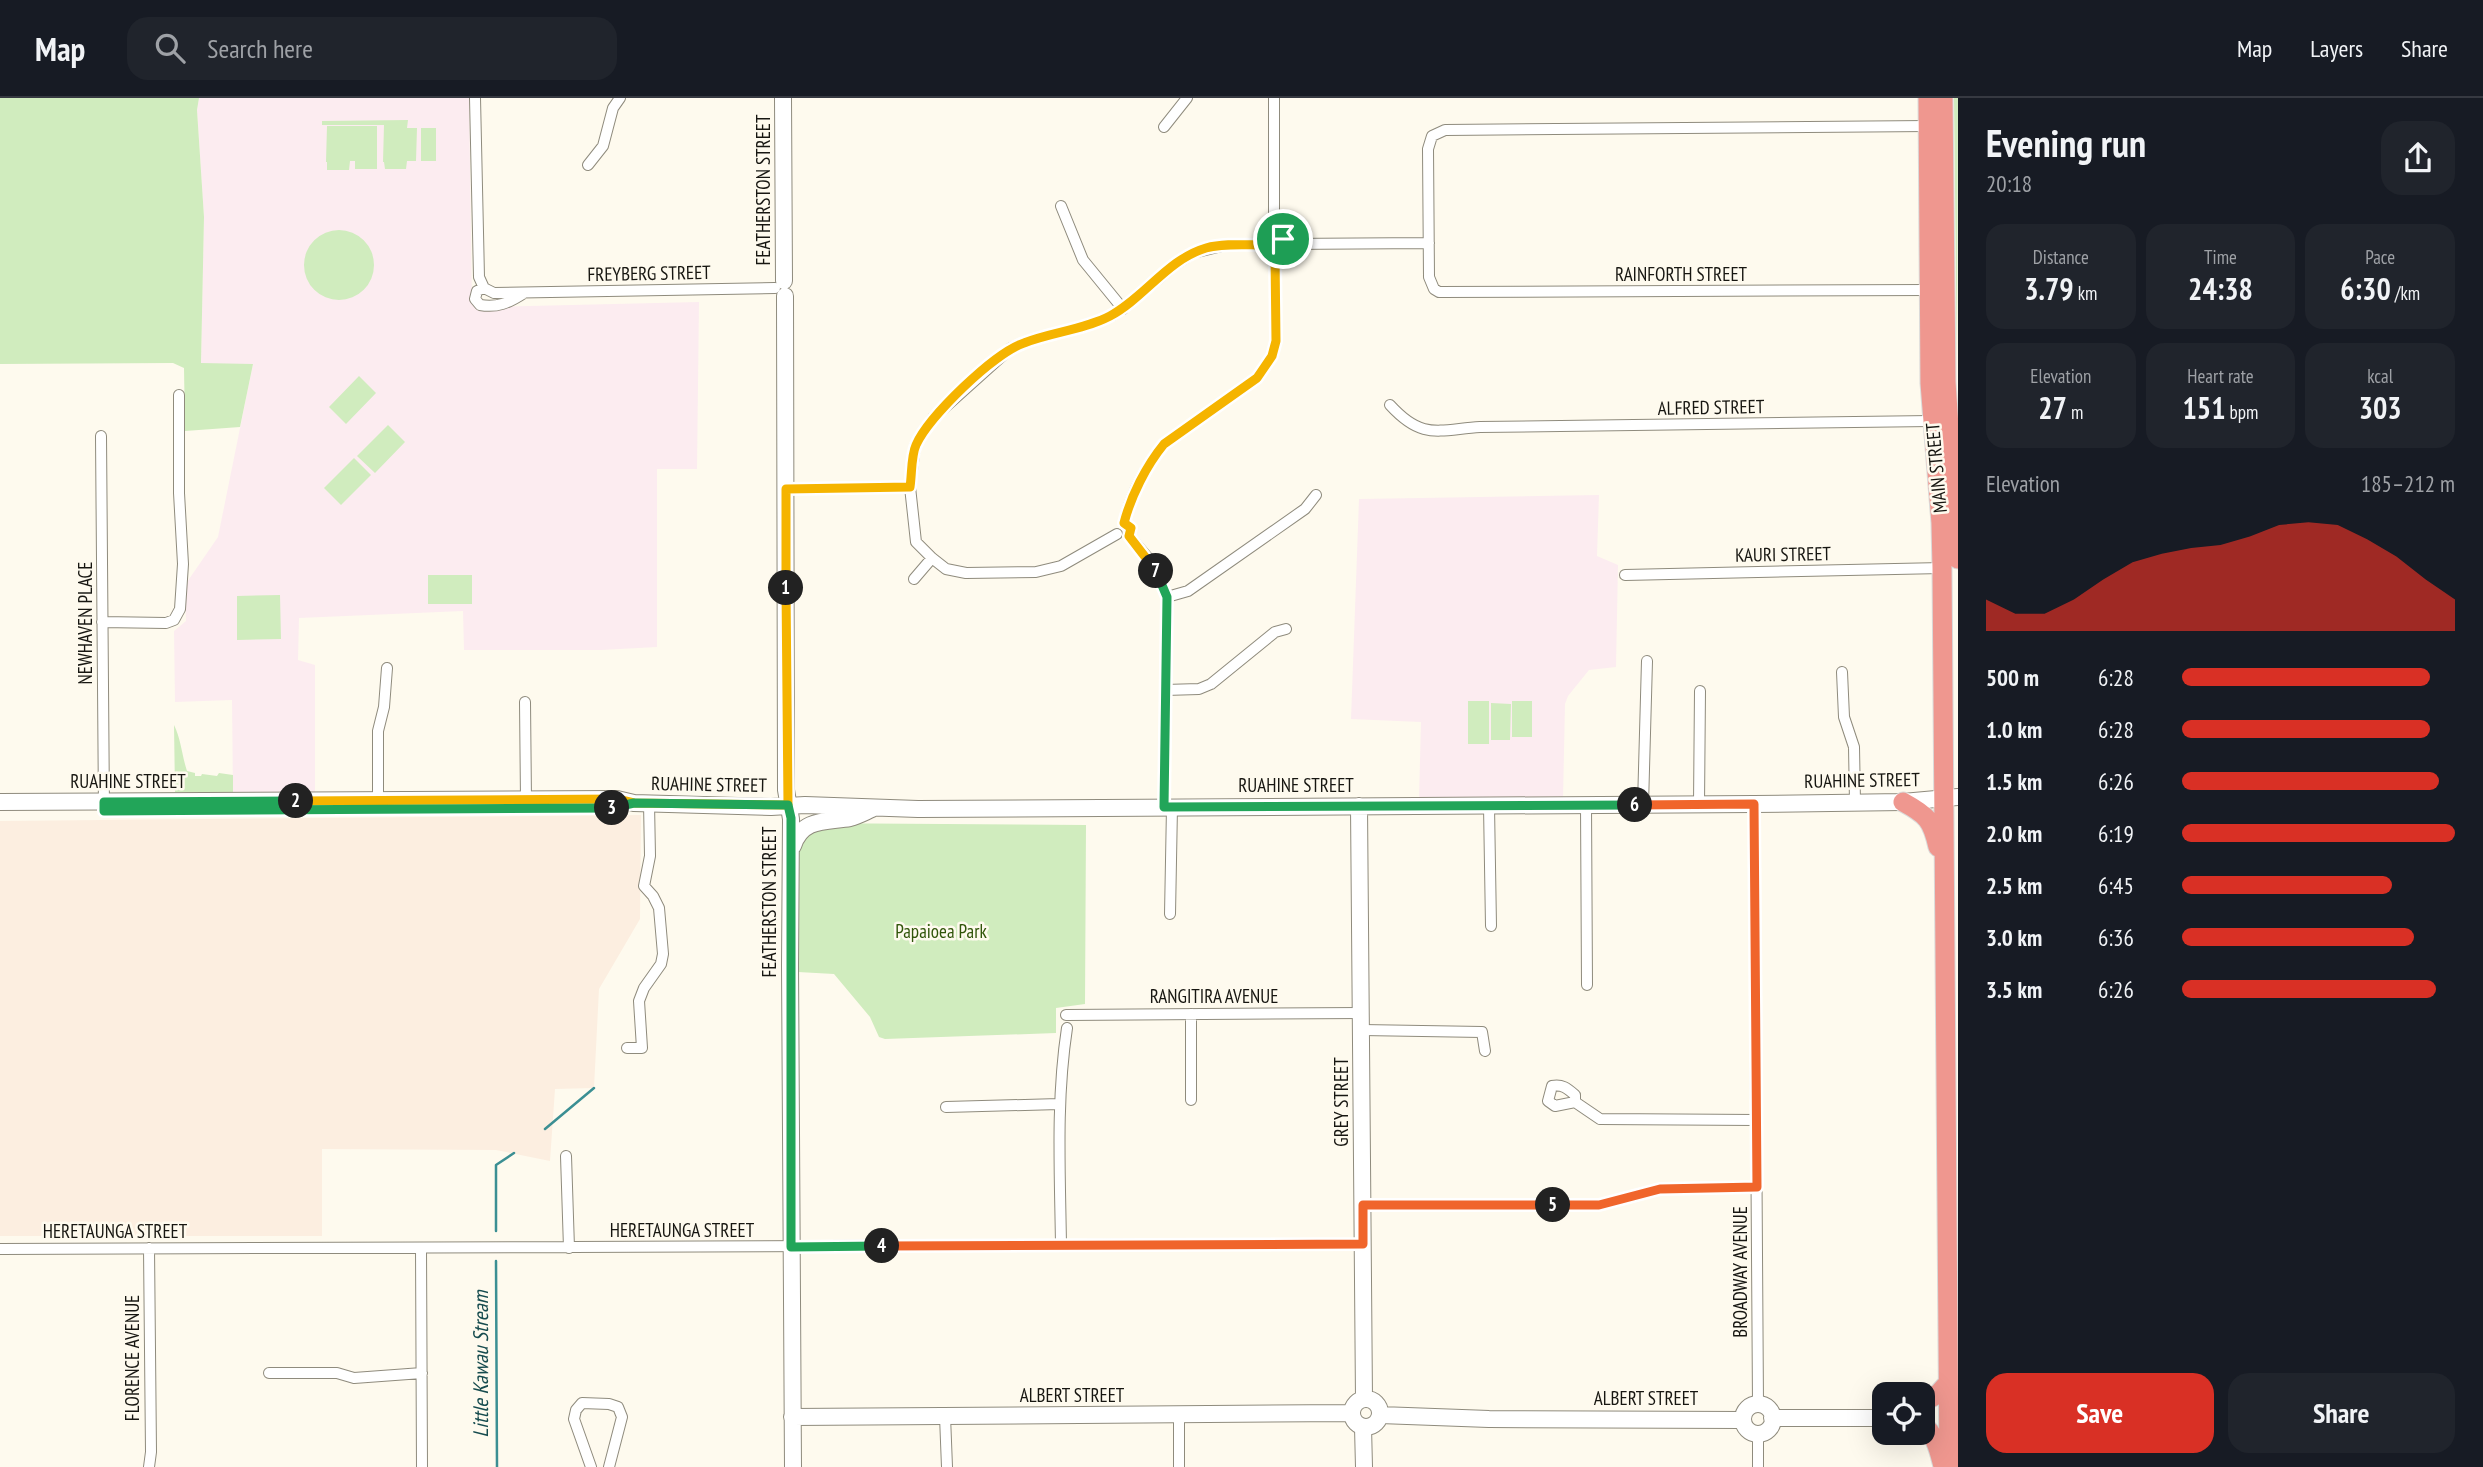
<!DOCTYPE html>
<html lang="en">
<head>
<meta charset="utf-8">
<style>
  :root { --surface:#171b24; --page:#20242c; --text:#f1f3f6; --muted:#9ea1a6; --line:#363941; --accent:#d93025 }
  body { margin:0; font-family:"PT Sans Narrow",sans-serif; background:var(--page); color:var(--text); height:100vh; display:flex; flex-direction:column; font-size:26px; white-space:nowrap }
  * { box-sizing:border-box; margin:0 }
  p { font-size:23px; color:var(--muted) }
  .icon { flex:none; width:38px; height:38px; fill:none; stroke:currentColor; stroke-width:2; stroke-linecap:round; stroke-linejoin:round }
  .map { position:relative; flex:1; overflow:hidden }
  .drawer { display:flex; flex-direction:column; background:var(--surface); width:525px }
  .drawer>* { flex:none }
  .fabs { position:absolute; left:1872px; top:1284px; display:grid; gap:14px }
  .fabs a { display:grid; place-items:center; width:63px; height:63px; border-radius:14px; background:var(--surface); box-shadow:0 7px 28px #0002; font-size:35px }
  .pin { position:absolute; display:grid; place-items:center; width:60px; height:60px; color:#fff; margin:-30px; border:4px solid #fff; border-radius:50%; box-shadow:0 2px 7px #0007 }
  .km { position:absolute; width:35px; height:35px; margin:-18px; border-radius:50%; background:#222; color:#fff; font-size:19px; line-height:35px; text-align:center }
  .round { display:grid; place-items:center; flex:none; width:74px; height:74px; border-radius:21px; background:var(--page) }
  .overview { display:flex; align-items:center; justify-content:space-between; height:119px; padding:0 28px }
  h1 { font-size:38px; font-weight:600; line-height:52px }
  .figures { display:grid; grid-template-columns:repeat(3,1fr); gap:10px; height:119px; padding:7px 28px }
  .figures div { display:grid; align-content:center; border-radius:18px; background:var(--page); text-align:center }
  .figures b { font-size:30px; font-weight:600 }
  .figures small { font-size:19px; font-weight:400 }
  .figures p { font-size:19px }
  .chart { height:196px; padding:14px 28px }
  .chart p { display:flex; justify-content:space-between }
  .chart svg { width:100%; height:126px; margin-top:7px; fill:var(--accent); opacity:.7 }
  .action { display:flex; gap:14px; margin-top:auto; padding:14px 28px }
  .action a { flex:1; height:80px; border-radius:21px; background:var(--accent); color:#fff; font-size:28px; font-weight:600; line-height:80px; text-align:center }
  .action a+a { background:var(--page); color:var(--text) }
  ul { padding:0 28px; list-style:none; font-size:23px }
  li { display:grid; grid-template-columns:112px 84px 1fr; align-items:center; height:52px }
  li i { height:18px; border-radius:9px; background:var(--accent) }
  header { display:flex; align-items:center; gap:42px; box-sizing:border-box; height:98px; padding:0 35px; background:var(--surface); border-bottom:2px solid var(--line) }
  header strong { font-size:33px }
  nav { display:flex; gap:38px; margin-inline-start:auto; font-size:24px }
  .search { width:490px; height:63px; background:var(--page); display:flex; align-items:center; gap:18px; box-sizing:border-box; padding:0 24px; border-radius:21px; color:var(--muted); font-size:26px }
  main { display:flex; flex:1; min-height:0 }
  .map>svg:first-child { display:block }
  .education { fill:#fcecf0 }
  .medical { fill:#fceee0 }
  .green { fill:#d0ecbe }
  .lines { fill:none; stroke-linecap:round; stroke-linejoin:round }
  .stream { stroke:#3b8f93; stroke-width:2.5 }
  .street-casing { stroke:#8f8b7d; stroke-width:12 }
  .secondary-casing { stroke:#8f8b7d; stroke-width:18 }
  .highway-casing { stroke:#dadad9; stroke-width:21 }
  .street { stroke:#fff; stroke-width:10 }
  .secondary { stroke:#fff; stroke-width:16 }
  .highway { stroke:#ef978f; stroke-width:19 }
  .split-1-casing { stroke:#fff; stroke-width:14 }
  .split-2-casing { stroke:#fff; stroke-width:14 }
  .split-3-casing { stroke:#fff; stroke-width:14 }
  .split-4-casing { stroke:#fff; stroke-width:14 }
  .split-5-casing { stroke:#fff; stroke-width:14 }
  .split-6-casing { stroke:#fff; stroke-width:14 }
  .split-7-casing { stroke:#fff; stroke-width:14 }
  .split-8-casing { stroke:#fff; stroke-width:14 }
  .split-1 { stroke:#f5b400; stroke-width:9 }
  .split-2 { stroke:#f5b400; stroke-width:9 }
  .split-3 { stroke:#22a559; stroke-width:9 }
  .split-4 { stroke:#22a559; stroke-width:9 }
  .split-5 { stroke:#f0652b; stroke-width:9 }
  .split-6 { stroke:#f0652b; stroke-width:9 }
  .split-7 { stroke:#22a559; stroke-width:9 }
  .split-8 { stroke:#f5b400; stroke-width:9 }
  .labels { text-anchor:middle; stroke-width:5; stroke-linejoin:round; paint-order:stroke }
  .street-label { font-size:19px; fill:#171611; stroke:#fefaee }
  .park-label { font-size:19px; fill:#305509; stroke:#fefaee }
  .water-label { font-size:21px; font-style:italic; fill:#164b4e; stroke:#fefaee }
</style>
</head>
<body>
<header>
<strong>Map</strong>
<div class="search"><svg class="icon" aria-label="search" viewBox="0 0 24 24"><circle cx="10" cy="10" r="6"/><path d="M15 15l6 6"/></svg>Search here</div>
<nav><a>Map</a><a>Layers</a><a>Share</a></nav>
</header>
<main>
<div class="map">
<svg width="1958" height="1369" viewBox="0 0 1958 1369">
  <rect width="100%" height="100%" fill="#fefaee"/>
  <path class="education" d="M199 0H469L472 206 492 209 699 204 697 371H657V549L601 552H464L463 513 299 520 298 562 315 567V695H233L232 602 175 604 174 533 186 523 185 487 218 439 253 266H201L204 119 197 12Z
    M1599 397 1597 458 1618 467 1616 569 1589 572 1568 598 1565 606 1563 701H1419L1421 624 1351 621 1359 401Z"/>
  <path class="medical" d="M641 717 640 821 599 891 594 990 555 991 550 1063 496 1052 322 1051V1138H0V723Z"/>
  <path class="green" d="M0 0H199L197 12 204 119 201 265 253 266 240 329 185 333 184 270 173 265 0 266Z
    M1954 0H1958L1957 275Z
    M408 22 407 30H417L416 63H407L406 71H385L384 64H383L384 27H322V23Z
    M327 28H377V71H355V63H350L349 72H327V64H326Z
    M421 30H436V63H421Z
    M304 167a35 35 0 1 1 70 0a35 35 0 1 1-70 0Z
    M359 278 376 295 346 326 329 309Z
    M388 327 405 344 375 375 357 358Z
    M354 360 371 377 341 407 324 390Z
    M428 477H472V506H428Z
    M280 497 281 541 237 542V498Z
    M1468 603H1489V646H1468Z
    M1512 603H1532V639H1512Z
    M1491 605 1511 606 1510 642H1491Z
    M174 627C181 641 182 658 187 673L195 675V678H201L202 676 217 678 219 675 233 677V695L175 694Z
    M796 725 1086 727 1085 906 1056 910V935L885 941 879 939 870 919 834 876 798 874Z"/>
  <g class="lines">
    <path class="stream" d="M545 1031 594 990
      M496 1133V1067L514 1055
      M496 1163 497 1369"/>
    <g class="street-casing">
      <path id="street" d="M475 0 479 179 484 190 494 195 775 190
        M1274 0V137
        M1928 28 1445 32 1432 38 1428 51 1429 179 1434 191 1439 194 1929 192
        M1164 29 1187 0
        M588 67 603 48 613 10 620 0
        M1061 108 1083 162 1123 211
        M1285 146 1429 145
        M484 190 477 193 475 201 480 207C497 210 509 205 524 195
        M1390 307C1422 342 1437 332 1480 329L1931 323
        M101 338 104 713
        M786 391 910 389
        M1124 425C1130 398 1146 367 1164 346L1257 280 1272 258 1276 243 1275 157
        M1117 436 1061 468 1036 474 966 475 946 471 932 460 916 444 910 389 915 348 933 320 1011 250 1035 241 1091 226 1113 217 1135 201 1173 168 1193 155 1226 147H1264
        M1129 438 1154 467 1167 499 1164 709
        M1625 477 1942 470
        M914 481 932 460
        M1167 499 1188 493 1305 411 1316 397
        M102 524 166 525 174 522 180 511 183 466 179 395V297
        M1842 574 1844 619 1854 649 1855 704
        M1165 592 1199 591 1211 586 1275 534 1286 531
        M525 604 526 702
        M1699 706 1700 593
        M1754 706 1758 1306
        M1586 707 1587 887
        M1643 707 1647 563
        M1489 708 1491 828
        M378 711V633L384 609 387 570
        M1170 816 1172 709
        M1066 917 1362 915
        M1362 932 1482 934 1485 953
        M627 950H642L639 903 644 890 661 866 663 856 659 810 653 798 644 788 650 758 649 705
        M1191 1002V916
        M1575 1004 1555 1008 1548 1003 1552 988C1562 986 1567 990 1575 997V1004L1600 1021 1756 1022
        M946 1009 1059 1006
        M566 1058 569 1150
        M1363 1107H1599L1660 1091 1757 1089
        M1061 1147C1060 1074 1056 1002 1067 930
        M421 1150 422 1369
        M0 1151 1363 1146
        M269 1275H337L354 1280 422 1275
        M945 1318 947 1369
        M1179 1318V1369
        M1758 1336V1369
        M149 1369 151 1354 149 1150
        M591 1369 574 1321 576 1312 582 1305 609 1306 618 1309 622 1319 609 1369"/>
    </g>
    <g class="secondary-casing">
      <path id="secondary" d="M783 0 784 183
        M785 198 786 692 791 721 790 867 793 1369
        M0 704 617 701 634 705 771 709 805 707 918 711 1754 706 1903 704 1958 699
        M1359 708 1364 1301
        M793 748C802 720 826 724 850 720 858 718 865 714 872 711
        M1352 1315a14 14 0 1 1 28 0a14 14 0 1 1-28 0Z
        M1743 1321a15 15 0 1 1 30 0a15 15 0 1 1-30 0Z
        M1380 1317 1489 1321 1743 1322
        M792 1319 1351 1315
        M1772 1320H1885
        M1363 1329 1364 1369"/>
    </g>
    <g class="highway-casing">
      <path id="highway" d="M1928 0 1930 285 1941 425 1942 470 1949 1369
        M1943 0 1946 284 1958 461
        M1903 704C1927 717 1932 722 1938 749
        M1923 1304 1938 1296 1947 1286
        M1882 1319 1885 1318
        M1923 1327C1936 1337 1939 1353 1943 1368"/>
    </g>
    <use href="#street" class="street"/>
    <use href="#secondary" class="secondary"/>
    <use href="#highway" class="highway"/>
  </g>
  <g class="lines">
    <g class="split-1-casing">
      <path id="split-1" d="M786 490V391L910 389C912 376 911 358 916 347 929 318 994 255 1024 245 1052 234 1083 232 1110 218 1144 200 1168 161 1206 150 1224 145 1245 147 1264 147L1269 139 1275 137 1283 141"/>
    </g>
    <g class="split-2-casing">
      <path id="split-2" d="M296 703 617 701 634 705 788 707 786 490"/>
    </g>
    <g class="split-3-casing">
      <path id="split-3" d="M296 703 104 704V713L612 710"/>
    </g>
    <g class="split-4-casing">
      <path id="split-4" d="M612 710 634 705 788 707 791 720V1149L882 1148"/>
    </g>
    <g class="split-5-casing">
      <path id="split-5" d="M882 1148 1363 1146V1107H1553"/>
    </g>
    <g class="split-6-casing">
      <path id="split-6" d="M1553 1107H1599L1660 1091 1757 1089 1754 706 1635 707"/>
    </g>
    <g class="split-7-casing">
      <path id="split-7" d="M1156 473 1167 499 1164 709 1635 707"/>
    </g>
    <g class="split-8-casing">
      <path id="split-8" d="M1156 473 1129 438 1131 430 1124 425C1131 398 1146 368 1164 346L1257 280 1272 258 1276 243 1275 157 1283 152 1285 146 1283 141"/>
    </g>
    <use href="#split-1" class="split-1"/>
    <use href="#split-2" class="split-2"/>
    <use href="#split-3" class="split-3"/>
    <use href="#split-4" class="split-4"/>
    <use href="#split-5" class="split-5"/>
    <use href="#split-6" class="split-6"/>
    <use href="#split-7" class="split-7"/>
    <use href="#split-8" class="split-8"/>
  </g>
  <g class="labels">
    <g class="street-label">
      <text transform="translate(763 92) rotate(-90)" y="7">FEATHERSTON STREET</text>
      <text transform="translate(649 175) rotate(-1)" y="7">FREYBERG STREET</text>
      <text x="1681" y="183">RAINFORTH STREET</text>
      <text transform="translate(1711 309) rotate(-1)" y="7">ALFRED STREET</text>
      <text transform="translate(1936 370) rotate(-95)" y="7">MAIN STREET</text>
      <text transform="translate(1783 456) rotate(-1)" y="7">KAURI STREET</text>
      <text transform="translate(85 525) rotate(-90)" y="7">NEWHAVEN PLACE</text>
      <text transform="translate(1862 682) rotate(-1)" y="7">RUAHINE STREET</text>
      <text x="128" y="690">RUAHINE STREET</text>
      <text transform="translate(709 686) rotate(1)" y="7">RUAHINE STREET</text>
      <text x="1296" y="694">RUAHINE STREET</text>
      <text transform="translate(769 804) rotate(-90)" y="7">FEATHERSTON STREET</text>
      <text x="1214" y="905">RANGITIRA AVENUE</text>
      <text transform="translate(1341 1004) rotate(-90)" y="7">GREY STREET</text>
      <text x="682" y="1139">HERETAUNGA STREET</text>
      <text x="115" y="1140">HERETAUNGA STREET</text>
      <text transform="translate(1740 1174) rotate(-90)" y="7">BROADWAY AVENUE</text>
      <text transform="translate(132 1260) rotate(-90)" y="7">FLORENCE AVENUE</text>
      <text x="1072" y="1304">ALBERT STREET</text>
      <text x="1646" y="1307">ALBERT STREET</text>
    </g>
    <g class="park-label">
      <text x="941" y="840">Papaioea Park</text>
    </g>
    <g class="water-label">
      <text transform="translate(481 1266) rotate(-90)" y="7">Little Kawau Stream</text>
    </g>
  </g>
</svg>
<div class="fabs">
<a><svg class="icon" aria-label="locate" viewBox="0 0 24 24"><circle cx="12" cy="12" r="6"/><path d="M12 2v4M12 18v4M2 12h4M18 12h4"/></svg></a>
</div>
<div class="pin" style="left:1283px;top:141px;background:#1e9e55"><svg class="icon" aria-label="arrive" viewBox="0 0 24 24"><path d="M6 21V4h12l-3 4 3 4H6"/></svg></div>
<b class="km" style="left:786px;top:490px">1</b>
<b class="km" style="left:296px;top:703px">2</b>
<b class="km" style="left:612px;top:710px">3</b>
<b class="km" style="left:882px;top:1148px">4</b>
<b class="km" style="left:1553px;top:1107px">5</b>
<b class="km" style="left:1635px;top:707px">6</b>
<b class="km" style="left:1156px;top:473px">7</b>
</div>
<section class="drawer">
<div class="overview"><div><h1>Evening run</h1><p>20:18</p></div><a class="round"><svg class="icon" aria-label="share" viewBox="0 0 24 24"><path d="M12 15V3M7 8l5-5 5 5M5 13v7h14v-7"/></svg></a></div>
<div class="figures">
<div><p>Distance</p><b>3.79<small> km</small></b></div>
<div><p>Time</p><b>24:38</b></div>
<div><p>Pace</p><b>6:30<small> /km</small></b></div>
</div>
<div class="figures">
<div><p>Elevation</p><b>27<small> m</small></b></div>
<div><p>Heart rate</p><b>151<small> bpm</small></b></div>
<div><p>kcal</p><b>303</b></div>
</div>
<div class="chart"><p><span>Elevation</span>185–212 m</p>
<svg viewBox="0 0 160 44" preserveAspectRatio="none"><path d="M0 44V33L10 38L20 38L30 33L40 26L50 20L60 17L70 15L80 14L90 11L100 7L110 6L120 7L130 12L140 18L150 26L160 33V44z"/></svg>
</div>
<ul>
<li><b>500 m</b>6:28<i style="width:91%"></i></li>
<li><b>1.0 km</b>6:28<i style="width:91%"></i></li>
<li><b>1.5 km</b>6:26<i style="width:94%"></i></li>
<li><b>2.0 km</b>6:19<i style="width:100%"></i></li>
<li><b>2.5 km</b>6:45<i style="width:77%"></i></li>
<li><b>3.0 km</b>6:36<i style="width:85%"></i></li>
<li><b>3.5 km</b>6:26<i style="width:93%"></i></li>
</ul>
<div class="action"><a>Save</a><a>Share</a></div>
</section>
</main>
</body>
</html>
